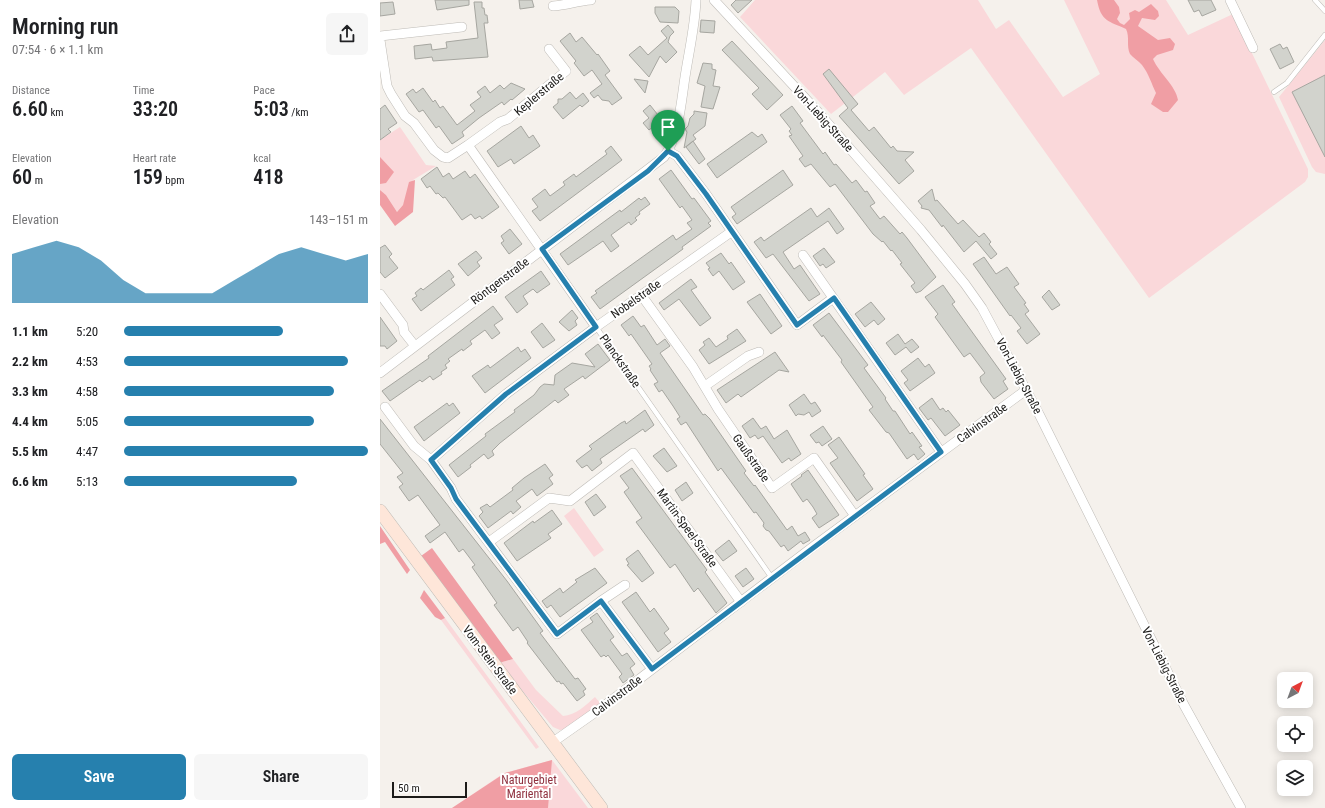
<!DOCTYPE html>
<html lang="en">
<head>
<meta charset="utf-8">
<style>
  :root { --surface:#fff; --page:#f6f6f6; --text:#202124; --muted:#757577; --accent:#2680ae }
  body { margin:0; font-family:"Roboto Condensed",sans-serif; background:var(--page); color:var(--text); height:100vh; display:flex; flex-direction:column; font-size:15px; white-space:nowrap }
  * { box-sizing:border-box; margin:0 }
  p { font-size:13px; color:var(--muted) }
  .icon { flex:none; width:22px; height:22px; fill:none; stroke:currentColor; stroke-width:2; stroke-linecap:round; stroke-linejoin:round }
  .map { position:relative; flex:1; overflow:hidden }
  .details { display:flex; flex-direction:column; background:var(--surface); width:380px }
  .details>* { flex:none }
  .needle { width:26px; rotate:41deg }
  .tools { position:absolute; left:897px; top:672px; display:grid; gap:8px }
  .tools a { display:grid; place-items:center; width:36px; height:36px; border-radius:6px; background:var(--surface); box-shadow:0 2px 10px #0003; font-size:20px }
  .scale { position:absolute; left:12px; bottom:10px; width:75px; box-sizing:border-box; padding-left:4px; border:2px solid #1c1b19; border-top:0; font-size:11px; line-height:14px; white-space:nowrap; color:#1c1b19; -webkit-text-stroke:3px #fff; paint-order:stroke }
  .pin { position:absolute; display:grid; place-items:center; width:34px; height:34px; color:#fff; margin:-41px -17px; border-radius:50% 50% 50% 0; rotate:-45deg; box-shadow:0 0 4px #0007 }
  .pin .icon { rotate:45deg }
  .round { display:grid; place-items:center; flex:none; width:42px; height:42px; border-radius:6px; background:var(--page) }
  .summary { display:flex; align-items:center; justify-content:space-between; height:68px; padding:0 12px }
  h1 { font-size:22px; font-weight:600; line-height:30px }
  .figures { display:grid; grid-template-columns:repeat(3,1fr); gap:6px; height:68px; padding:4px 12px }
  .figures div { display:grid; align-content:center }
  .figures b { font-size:20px; font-weight:600 }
  .figures small { font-size:11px; font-weight:400 }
  .figures p { font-size:11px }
  .chart { height:112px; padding:8px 12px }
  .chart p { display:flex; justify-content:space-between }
  .chart svg { width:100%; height:72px; margin-top:4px; fill:var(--accent); opacity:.7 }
  .button { display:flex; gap:8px; margin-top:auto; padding:8px 12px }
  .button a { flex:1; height:46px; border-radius:6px; background:var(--accent); color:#fff; font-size:16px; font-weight:600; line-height:46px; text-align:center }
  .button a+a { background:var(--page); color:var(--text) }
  ul { padding:0 12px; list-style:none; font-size:13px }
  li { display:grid; grid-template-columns:64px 48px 1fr; align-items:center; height:30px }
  li i { height:10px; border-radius:5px; background:var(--accent) }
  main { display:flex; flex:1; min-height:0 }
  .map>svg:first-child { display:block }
  .green { fill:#fad8da }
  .forest { fill:#f09ea4 }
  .building { fill:#d2d3cd; stroke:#a6a6a0 }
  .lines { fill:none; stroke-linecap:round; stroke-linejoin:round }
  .service-casing { stroke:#bebbb6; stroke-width:5.5 }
  .minor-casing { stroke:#bebbb6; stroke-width:10 }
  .secondary-casing { stroke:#bebbb6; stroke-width:14 }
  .service { stroke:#fff; stroke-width:4.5 }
  .minor { stroke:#fff; stroke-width:9 }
  .secondary { stroke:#fee6d9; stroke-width:13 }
  .route-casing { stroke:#fff; stroke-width:8 }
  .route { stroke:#2680ae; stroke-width:5 }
  .labels { text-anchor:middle; stroke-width:4; stroke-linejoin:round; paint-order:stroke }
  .street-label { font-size:12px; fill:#1c1b19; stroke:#fff }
  .park-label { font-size:12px; fill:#8f303e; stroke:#fff }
</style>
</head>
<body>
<main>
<section class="details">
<div class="summary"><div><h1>Morning run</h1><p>07:54 · 6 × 1.1 km</p></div><a class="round"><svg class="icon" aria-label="share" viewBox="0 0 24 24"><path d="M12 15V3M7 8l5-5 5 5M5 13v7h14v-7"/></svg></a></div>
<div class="figures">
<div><p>Distance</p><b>6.60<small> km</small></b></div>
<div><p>Time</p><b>33:20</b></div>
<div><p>Pace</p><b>5:03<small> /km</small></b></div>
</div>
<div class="figures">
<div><p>Elevation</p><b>60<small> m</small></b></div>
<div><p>Heart rate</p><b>159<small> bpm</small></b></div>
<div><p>kcal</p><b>418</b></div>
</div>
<div class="chart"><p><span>Elevation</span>143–151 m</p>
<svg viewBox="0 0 160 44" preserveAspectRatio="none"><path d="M0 44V14L10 10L20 6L30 10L40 18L50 30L60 38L70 38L80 38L90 38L100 30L110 22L120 14L130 10L140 14L150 18L160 14V44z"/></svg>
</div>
<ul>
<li><b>1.1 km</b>5:20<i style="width:65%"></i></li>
<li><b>2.2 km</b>4:53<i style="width:92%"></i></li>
<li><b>3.3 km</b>4:58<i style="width:86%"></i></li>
<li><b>4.4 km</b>5:05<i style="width:78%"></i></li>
<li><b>5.5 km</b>4:47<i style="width:100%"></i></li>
<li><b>6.6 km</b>5:13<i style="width:71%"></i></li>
</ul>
<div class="button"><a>Save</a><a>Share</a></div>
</section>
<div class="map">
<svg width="945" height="808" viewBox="0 0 945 808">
  <rect width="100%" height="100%" fill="#f5f1ec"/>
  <path class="green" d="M375 0H598L616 29 629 20 683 97 720 74 684 0H786L808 35 853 14 928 169V177L925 182 769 298 591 48 524 95 505 72 451 114 360 17Z
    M945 40V174L936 172 932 167 899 97Z
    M20 127 46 165 56 166 33 180 23 205 17 212 6 195 0 190V140Z
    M194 508 224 550 214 557 184 516Z
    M65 618 159 747 156 749 61 620Z
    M133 659 156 690 183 716C196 715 206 705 215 697L220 703 187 729 180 730 173 727 119 663Z
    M172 760 208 808H72L124 773Z"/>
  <path class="forest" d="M717 0H734L739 7 740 13 737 19 740 23 744 25 750 19 749 13 755 10 759 12 771 4 778 11 779 16 775 20 762 18 758 26 778 40 790 38 795 44 793 50 777 55 773 59C779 73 796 86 798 100L788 112H783L771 104 776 93C771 83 769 74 762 65 759 61 753 58 750 54 746 46 750 37 746 29 729 21 721 22 717 0Z
    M0 157 14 172 6 183 0 184Z
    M35 180 33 212 15 226 0 205V190L6 195 17 212 23 205 29 182Z
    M0 526 30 570 27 574 5 542 0 544Z
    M52 548 133 659 119 663 41 556Z
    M44 590 65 618 61 620 55 617 40 598Z
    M172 760 168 808H72L125 773Z"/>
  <path class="building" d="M55 0H89V5L57 10Z
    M139 0H152L154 7 140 9Z
    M356 0H372L358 13 351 5Z
    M808 0H831L836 10 822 16 819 10 814 12Z
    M13 2 15 14 0 16V3Z
    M94 2H102V8H104L105 15H107L108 23H104L108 57 53 61 52 57 35 59 34 46 51 44 52 50 67 48 66 42 98 38Z
    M275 7H295L299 11 298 23 280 22 275 13Z
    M321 20 335 21 334 33 320 32Z
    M288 25 294 32 290 36 288 42 297 52 286 63 280 56 269 77 249 55 260 46 268 55 287 38 281 31Z
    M190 33 196 42 202 37 217 55 218 54 230 71 225 75 242 98 232 105 229 101 222 100 218 95 214 98 210 93 222 84 212 70 204 76 194 63 196 61 180 41Z
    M352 41 403 95 387 110 372 94 379 88 342 50Z
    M900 44 903 49 907 47 914 62 900 69 890 49Z
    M323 63 332 64V69L336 70 333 86 340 87 333 109 321 107 325 86 317 83Z
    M449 69 478 104 471 110 489 131 494 127 511 148 513 146 517 151 534 152 525 160 534 171 519 184 459 116 468 108 443 74Z
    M945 75V157L912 92Z
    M254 79 268 81 265 93Z
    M131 83 145 89 132 100 131 99 124 105 122 102 99 118 82 132 84 136 72 144 59 126 56 128 43 110 39 112 26 94 33 89 36 93 43 88 53 102 55 100 60 108 63 106 77 125 95 111 90 105 101 97 97 92 105 86 110 93 120 85 124 89Z
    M190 92 196 99 203 93 209 101 202 107 200 105 183 119 173 107 178 103V99H182Z
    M5 105 17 123 8 129 11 132 0 140V109Z
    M270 105 282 120 269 130 263 123 269 118 263 111Z
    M412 106 423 121 420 123 443 154 445 152 454 165 456 164 472 183 476 180 485 192 487 191 495 203 490 206 500 219 504 216 520 234 522 232 527 238 556 277 541 291 536 293 531 286 535 283 520 264 522 263 512 250 511 251 503 241 502 242 493 234 455 184 450 187 431 164 425 167 419 159 423 156 409 136 412 135 409 131 411 129 400 115Z
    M314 111 327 113 325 126 313 135 316 139 304 148 307 132 305 129 308 126 310 118 314 114Z
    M141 126 149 138 153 135 160 146 134 164 131 159 118 167 107 151Z
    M372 132 378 137 382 134 387 142 337 178 327 164Z
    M313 141 325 159 319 164 306 147Z
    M231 146 242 160 160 221 152 211 158 207 152 199 165 189 170 196 185 185 183 182 194 174 196 177 227 154 225 151Z
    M57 167 63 177 69 173 73 179 85 171 90 178 95 174 119 207 102 219 100 216 95 219 91 214 82 220 65 197 63 198 58 193 56 194 50 186 47 188 41 179Z
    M291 170 312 199 314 198 331 221 328 223 331 226 302 247 303 249 220 309 211 297 217 293 215 291 293 235 296 240 312 229 307 223 312 220 302 206 300 208 279 179Z
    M403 170 413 185 357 224 352 217 356 214 351 207Z
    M552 189 555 201 557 200 578 224 583 220 599 237 604 233 611 242 609 244 617 254 611 259 596 241 584 252 563 225 562 227 549 210 541 208 542 206 538 201Z
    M265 197 270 204 259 212 260 214 255 218 257 220 251 225 249 222 231 235 239 246 231 252 223 241 188 265 180 254 240 210 241 212 259 198 261 200Z
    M431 208 437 217 449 208 464 229 457 234 448 221 403 252 414 269 420 265 440 294 429 301 393 254 386 258 374 242 381 237 384 241Z
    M130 229 142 244 129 254 121 243 124 241 121 236Z
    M5 245 12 254 9 257 18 268 5 278 0 272V248Z
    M444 248 455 262 446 268 443 264 440 266 433 256Z
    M96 251 102 258 97 262 100 266 88 276 78 264Z
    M341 253 349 264 351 262 365 282 353 290 339 271 333 276 328 269 330 268 326 263Z
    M604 257 616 274 627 267 639 284 634 287 646 303 644 304 649 311 645 314 660 334 647 344 637 331 641 328 631 315 630 316 593 264Z
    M69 270 74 277 71 279 75 285 41 311 32 299 37 296 35 293 41 288 43 290Z
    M161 271 170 284 157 293 153 289 143 296 148 304 137 313 125 297Z
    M311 279 317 287 311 290 331 318 320 326 299 299 284 310 279 303Z
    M563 285 575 302 572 304 626 379 623 381 628 389 614 399 601 382 600 377 605 373 590 353 584 357 555 317 558 314 545 297Z
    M669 290 680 305 672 310 662 297Z
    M380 294 402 326 391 334 367 302Z
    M491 302 505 319 498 325 494 320 485 327 475 314Z
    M113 306 123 319 114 325 120 333 112 339 105 330 90 341 92 344 83 351 82 349 68 359 70 361 65 365 67 368 61 372 62 374 53 380 50 376 42 382 40 380 10 401 2 391 49 358 48 356Z
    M192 310 198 318 195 321 197 325 189 331 179 322Z
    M449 313 488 365 484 368 506 398 505 399 513 411H515L530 434 532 432 542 446 539 447 545 454 538 460 534 454 527 459 509 433 506 432 489 410 493 407 461 362 462 360 446 339 443 335 442 337 433 325Z
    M253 316 261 327 264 325 277 345 285 339 290 346 280 353 323 415 325 414 330 419 366 471 364 473 374 486 375 485 407 530 412 526 418 536 425 532 430 540 423 544 421 541 408 551 404 545 401 547 389 531 386 530 383 526 384 523 376 512 374 513 341 468 338 471 306 422 301 425 297 419 300 417 293 406 282 390 279 392 274 384 278 382 270 370 271 369 269 366 272 364 251 334 249 336 241 325Z
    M0 317 17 341 7 349 5 346H0Z
    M162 323 175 340 163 348 151 332Z
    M357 329 366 341 329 364 319 350 325 345 323 342 329 338 336 347 348 339 347 336Z
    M518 334 525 344 532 339 539 347 531 353 526 347 515 355 506 343Z
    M218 344 230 360 205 379 203 376 184 389 189 395 178 403 175 400 120 443 112 451 114 455 108 459 104 454 90 465 91 467 78 477 69 465 106 436 105 434 135 412 134 410 154 395 160 387 164 384 174 385 175 375 192 363 215 367 205 354Z
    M138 347 141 352 145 349 151 358 105 393 92 376 108 365 110 368Z
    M395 352 409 372 399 370 361 397 358 394 346 403 337 390Z
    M538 358 545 367 549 364 555 373 530 391 524 383 528 380 521 371Z
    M424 394 431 404 435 402 441 411 432 417 429 412 424 415 418 414 416 416 409 405Z
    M552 398 560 410 563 408 566 412 568 410 580 425 565 436 551 418 548 420 539 408Z
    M67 403 69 406 73 403 80 413 44 441 34 427Z
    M265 410 274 425 265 432 263 429 220 459 222 463 212 471 207 465 202 468 196 461 212 449 209 446 241 423 245 421 246 424Z
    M373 418 381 429 386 426 394 439 407 430 421 454 411 461 409 458 402 463 383 436 378 439 375 435 370 438 362 426Z
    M0 419 127 581 163 631 160 633 195 679 198 678 206 689 203 691 205 695 197 701 183 683 181 684 179 681 177 682 147 643 148 642 138 627 133 631 114 605 117 603 92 567 95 565 83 549 79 552 65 532 50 543 45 536 60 525 38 495 29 501 19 487 23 484 17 477 23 473 0 444Z
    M443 426 452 439 442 446 439 442 436 443 430 435Z
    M459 437 485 474 483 475 493 489 477 501 450 463 458 458 448 445Z
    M284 448 297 466 287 472 273 456Z
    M165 464 173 475 169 478 173 484 157 496 152 489 136 501 141 507 133 514 131 511 108 528 99 516 103 512 100 508 107 504 110 507 133 490 132 488 144 478Z
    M252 468 327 570 325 572 347 603 336 613 318 588 314 592 295 564 290 568 256 522 262 518 244 492 249 488 240 476Z
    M428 470 459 515 439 528 432 518 437 514 433 507 427 499 423 502 411 484 422 476 421 475Z
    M306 482 313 493 302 501 295 490Z
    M216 494 226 507 214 516 205 502Z
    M172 510 182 524 168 534 171 538 137 561 124 543 153 521 154 523Z
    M349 540 357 551 343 561 335 551Z
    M258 550 274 573 262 582 247 565 249 564 246 559Z
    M215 568 227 583 180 617 171 605 167 608 162 601 180 588 183 593 197 582 195 580Z
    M366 568 374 579 363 587 355 576Z
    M256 592 270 612 274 608 289 629 284 633 291 642 278 652 242 602Z
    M217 613 234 637 230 640 242 656 247 653 255 664 250 668 254 675 243 683 239 677 242 674 228 655 226 657 224 655 221 657 201 630 213 622 210 618Z"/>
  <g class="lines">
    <g class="service-casing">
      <path id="service" d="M935 0 945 11
        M894 92 907 83 945 35
        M216 327 392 578"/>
    </g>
    <g class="minor-casing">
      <path id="minor" d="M334 0 438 112 541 230 585 284 602 308 659 414 804 705 861 808
        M850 0 873 48
        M173 6C186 5 198 1 211 0
        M0 36 82 27
        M0 40 7 86 11 94 25 116 34 123 54 150 63 157 68 158 88 145 216 327
        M88 145 120 122 128 119 186 71 169 49
        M288 151 297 156 326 194 417 325 453 298
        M423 255 561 452
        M0 294 23 325 24 332 35 346
        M262 296 313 367 338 409 392 488 434 458 475 516
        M0 373 284 157C299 136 301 103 305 77 309 51 315 26 316 0
        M325 386 368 356 379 352
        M5 407 34 446 51 460 71 488 76 499 177 634 221 601 272 669
        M51 460 126 394 216 327 351 232
        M109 542 169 498 190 501 253 453 361 602
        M221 601 245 585
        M173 742 220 709 434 546 646 390"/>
    </g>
    <g class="secondary-casing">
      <path id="secondary" d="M0 511 221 808"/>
    </g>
    <use href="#service" class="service"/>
    <use href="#minor" class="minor"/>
    <use href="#secondary" class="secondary"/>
  </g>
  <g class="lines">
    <g class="route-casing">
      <path id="route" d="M288 151 297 156 326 194 417 325 454 298 561 452 272 669 221 601 177 634 76 499 71 488 51 460 126 394 216 327 162 249 268 171Z"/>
    </g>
    <use href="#route" class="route"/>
  </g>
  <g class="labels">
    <g class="street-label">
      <text transform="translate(159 94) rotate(-40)" y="4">Keplerstraße</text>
      <text transform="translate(443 119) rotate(48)" y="4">Von-Liebig-Straße</text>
      <text transform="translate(120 281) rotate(-37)" y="4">Röntgenstraße</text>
      <text transform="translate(256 299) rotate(-35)" y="4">Nobelstraße</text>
      <text transform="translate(240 361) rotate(55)" y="4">Planckstraße</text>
      <text transform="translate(639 376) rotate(62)" y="4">Von-Liebig-Straße</text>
      <text transform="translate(602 423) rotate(-36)" y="4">Calvinstraße</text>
      <text transform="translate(371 458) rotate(55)" y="4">Gaußstraße</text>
      <text transform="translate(307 528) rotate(54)" y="4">Martin-Speel-Straße</text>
      <text transform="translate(110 660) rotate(53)" y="4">Vom-Stein-Straße</text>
      <text transform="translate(784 665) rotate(63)" y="4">Von-Liebig-Straße</text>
      <text transform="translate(237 696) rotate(-37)" y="4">Calvinstraße</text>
    </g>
    <g class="park-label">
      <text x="149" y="784">Naturgebiet<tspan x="149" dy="14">Mariental</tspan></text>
    </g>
  </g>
</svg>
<div class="tools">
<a><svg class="needle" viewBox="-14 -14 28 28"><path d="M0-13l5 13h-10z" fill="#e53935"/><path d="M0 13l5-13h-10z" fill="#757577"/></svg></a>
<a><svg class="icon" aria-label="locate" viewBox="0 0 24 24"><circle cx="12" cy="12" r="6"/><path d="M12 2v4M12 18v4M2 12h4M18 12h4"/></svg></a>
<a><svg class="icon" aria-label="layers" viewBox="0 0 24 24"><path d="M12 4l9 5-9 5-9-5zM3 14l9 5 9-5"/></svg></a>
</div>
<div class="scale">50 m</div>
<div class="pin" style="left:288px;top:151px;background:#1e9e55"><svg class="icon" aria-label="arrive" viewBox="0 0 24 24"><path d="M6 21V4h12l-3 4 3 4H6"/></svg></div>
</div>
</main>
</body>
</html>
